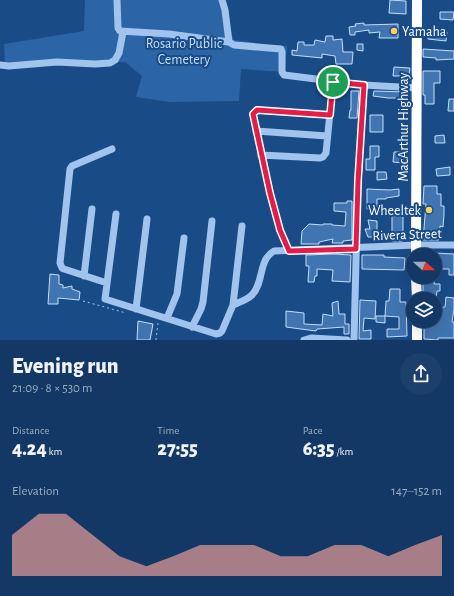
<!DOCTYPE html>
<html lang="en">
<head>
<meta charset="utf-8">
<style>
  :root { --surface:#133865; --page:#1c3f6b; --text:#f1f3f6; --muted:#9dacbf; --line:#325279; --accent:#e69b98 }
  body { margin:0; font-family:"Alegreya Sans",sans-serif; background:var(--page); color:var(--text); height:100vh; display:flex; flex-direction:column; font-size:15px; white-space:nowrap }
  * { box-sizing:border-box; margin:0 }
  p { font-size:13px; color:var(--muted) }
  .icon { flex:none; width:22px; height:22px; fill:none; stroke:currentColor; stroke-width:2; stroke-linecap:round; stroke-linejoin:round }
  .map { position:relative; height:340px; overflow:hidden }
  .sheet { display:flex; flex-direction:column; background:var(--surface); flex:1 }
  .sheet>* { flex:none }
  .needle { width:26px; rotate:111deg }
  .fabs { position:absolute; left:406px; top:248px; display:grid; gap:8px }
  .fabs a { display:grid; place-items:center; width:36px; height:36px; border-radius:50%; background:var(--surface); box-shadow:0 4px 16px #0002,0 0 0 1px var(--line); font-size:20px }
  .pin { position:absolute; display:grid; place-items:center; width:34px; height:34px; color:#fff; margin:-17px; border:2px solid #fff; border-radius:50%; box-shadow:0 1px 4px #0007 }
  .round { display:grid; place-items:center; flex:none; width:42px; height:42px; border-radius:21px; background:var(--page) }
  .overview { display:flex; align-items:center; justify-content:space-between; height:68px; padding:0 12px }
  h1 { font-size:22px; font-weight:800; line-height:30px }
  .stats { display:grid; grid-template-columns:repeat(3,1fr); gap:6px; height:68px; padding:4px 12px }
  .stats div { display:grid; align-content:center }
  .stats b { font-size:20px; font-weight:800 }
  .stats small { font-size:11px; font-weight:400 }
  .stats p { font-size:11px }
  .chart { height:112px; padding:8px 12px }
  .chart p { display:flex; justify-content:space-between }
  .chart svg { width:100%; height:72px; margin-top:4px; fill:var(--accent); opacity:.7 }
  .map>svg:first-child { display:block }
  .green { fill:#2c65a5 }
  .building { fill:#4175b1; stroke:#c6def9 }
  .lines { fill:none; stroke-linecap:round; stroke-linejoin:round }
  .path { stroke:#a0c4ed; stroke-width:1; stroke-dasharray:2 3; stroke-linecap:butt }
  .minor { stroke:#a0c4ed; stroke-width:7 }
  .highway { stroke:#fff; stroke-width:10 }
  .route-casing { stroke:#fff; stroke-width:8 }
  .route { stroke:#e11d48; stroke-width:5 }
  .poi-dot { fill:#ffcd5c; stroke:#194b87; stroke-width:1.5 }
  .labels { text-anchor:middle; stroke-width:4; stroke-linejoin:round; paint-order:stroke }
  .poi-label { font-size:14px; fill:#fff; stroke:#194b87; text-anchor:start }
  .park-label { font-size:14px; fill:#c6def9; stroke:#194b87 }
  .street-label { font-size:14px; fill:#fff; stroke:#194b87 }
</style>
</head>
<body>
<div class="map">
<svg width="454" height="340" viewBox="0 0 454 340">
  <rect width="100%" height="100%" fill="#194b87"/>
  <path class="green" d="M85 0H225L231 32 234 40 272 45 287 46 285 72 241 69 239 101 170 102 136 97 142 76 125 62 5 64 4 44 84 31Z"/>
  <path class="building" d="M390 0 406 1V14L389 13Z
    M440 12H454L453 20 440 19Z
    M364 23V25L398 24V38H379L380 32 369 33V30L355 32V35H350L349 27 356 26 355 24Z
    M429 31 447 32 446 41 428 39Z
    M326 36H333V40L342 39 343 52H353L352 64H336L335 56 322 54V58L292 55V50L297 51 298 42H304V45H314L315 40 325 42Z
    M357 44H363V51L357 50Z
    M423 49 454 51V59L436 60V58L423 57Z
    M394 67 410 68 409 76H393Z
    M423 71H440V83H434V104H425V95H423Z
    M351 91H359L357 118H349L350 110H351Z
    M374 91 406 92V98H388L373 96Z
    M449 99H454V111H448Z
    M370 115H383V132H370Z
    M444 135 445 143H435V136Z
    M370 146H379V157H375V170H366V159H370Z
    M394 152H403V163L393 162Z
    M450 167V175L437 176 436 169Z
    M377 172H386L387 179 377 180Z
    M424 186H437V194H441V206H444V214L443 227 440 226 439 240H423L426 204H423Z
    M367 189 390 190 399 189V196L386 198V199H377V209H367Z
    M347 201H352V240L343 241V243H332L333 239 319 242V244H301L302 231 309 224 323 225V224H332V225L345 226 346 212 334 211V203H347Z
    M392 213H403V241H392Z
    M368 220 377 221V237H368L365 229H370Z
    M435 253 454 254V275H449V269H435Z
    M333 254 351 255 350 282 332 281 333 270 317 269V276H315L314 282H308L309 266H306V255Z
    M362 255H384V257L405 258 404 270 362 269Z
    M50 274 59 275V284L63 285V288L72 286V289L80 292 79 300 58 298V304H48Z
    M423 277H435L434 284H440V291H437L436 299H423Z
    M390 289H400V302H406L407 336 387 337V329H399V317L385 316 386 301H389Z
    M446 297 454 298V309L452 322H454V338H438V340L424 339V321H435V308L445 307Z
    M360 300 376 301 375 319 364 318 363 331 371 330V339H359Z
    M338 301 339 314H345V324H349V334H344V327L317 329 316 331 286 327V311L304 313V324L322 325 323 314 333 316 332 303Z
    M376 316H385V323L376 322Z
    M138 321 153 324 150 340H137Z"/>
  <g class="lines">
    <path class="path" d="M83 301 126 313
      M156 340 158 323"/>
    <path class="minor" d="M117 0 118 28 120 31 169 34 229 42
      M222 0 225 10 229 42 234 45 281 49 282 52V72L284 75 364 85 417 88
      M0 65 9 66 57 62 95 64 110 63 115 60 119 53 123 32
      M256 131 327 136
      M261 155 320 158 323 157 326 153 333 82
      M116 214 105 299 216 334 220 333 222 331 233 305 242 226
      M289 251 280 230 270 193 253 114 257 110 330 115
      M84 276 92 209
      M107 283 64 269 62 268 60 263 70 169 72 166 112 149
      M233 305C239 302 247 300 252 295 264 283 258 260 274 251L416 245H454
      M136 309 147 219
      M167 318 177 294 184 238
      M192 327 201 309 203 302 212 221
      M304 340 311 338 347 340
      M354 340 358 181 364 85"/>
    <path class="highway" d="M416 255 417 0
      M416 277 417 299
      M417 321V340"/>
  </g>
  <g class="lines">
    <g class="route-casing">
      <path id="route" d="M333 82 364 85 358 181 356 249 289 251 280 230 270 193 253 114 257 110 330 115Z"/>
    </g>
    <use href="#route" class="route"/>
  </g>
  <g class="poi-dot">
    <circle cx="394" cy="31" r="4"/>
    <circle cx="429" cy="210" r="4"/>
  </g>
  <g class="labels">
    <g class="poi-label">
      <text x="402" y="36">Yamaha</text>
      <text x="421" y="215" text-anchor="end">Wheeltek</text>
    </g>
    <g class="park-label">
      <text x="184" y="48">Rosario Public<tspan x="184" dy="16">Cemetery</tspan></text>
    </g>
    <g class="street-label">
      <text transform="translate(403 127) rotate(-90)" y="5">MacArthur Highway</text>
      <text transform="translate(407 234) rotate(-2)" y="5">Rivera Street</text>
    </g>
  </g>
</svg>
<div class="fabs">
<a><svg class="needle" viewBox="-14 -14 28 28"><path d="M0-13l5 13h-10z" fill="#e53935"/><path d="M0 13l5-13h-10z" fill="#9dacbf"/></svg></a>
<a><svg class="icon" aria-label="layers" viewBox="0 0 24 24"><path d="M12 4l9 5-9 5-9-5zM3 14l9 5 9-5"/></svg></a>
</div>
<div class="pin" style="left:333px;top:82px;background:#1e9e55"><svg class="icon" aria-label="arrive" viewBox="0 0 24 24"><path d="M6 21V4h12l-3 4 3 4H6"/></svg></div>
</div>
<section class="sheet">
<div class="overview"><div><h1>Evening run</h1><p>21:09 · 8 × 530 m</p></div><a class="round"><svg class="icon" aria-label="share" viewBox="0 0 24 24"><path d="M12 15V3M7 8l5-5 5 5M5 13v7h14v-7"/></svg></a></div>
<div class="stats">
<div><p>Distance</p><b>4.24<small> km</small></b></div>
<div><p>Time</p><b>27:55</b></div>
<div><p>Pace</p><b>6:35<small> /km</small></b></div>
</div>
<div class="chart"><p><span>Elevation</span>147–152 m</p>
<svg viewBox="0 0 160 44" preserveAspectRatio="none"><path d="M0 44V19L10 6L20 6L30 19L40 32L50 38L60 32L70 25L80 25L90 25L100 32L110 32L120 25L130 25L140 32L150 25L160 19V44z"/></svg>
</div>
</section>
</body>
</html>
